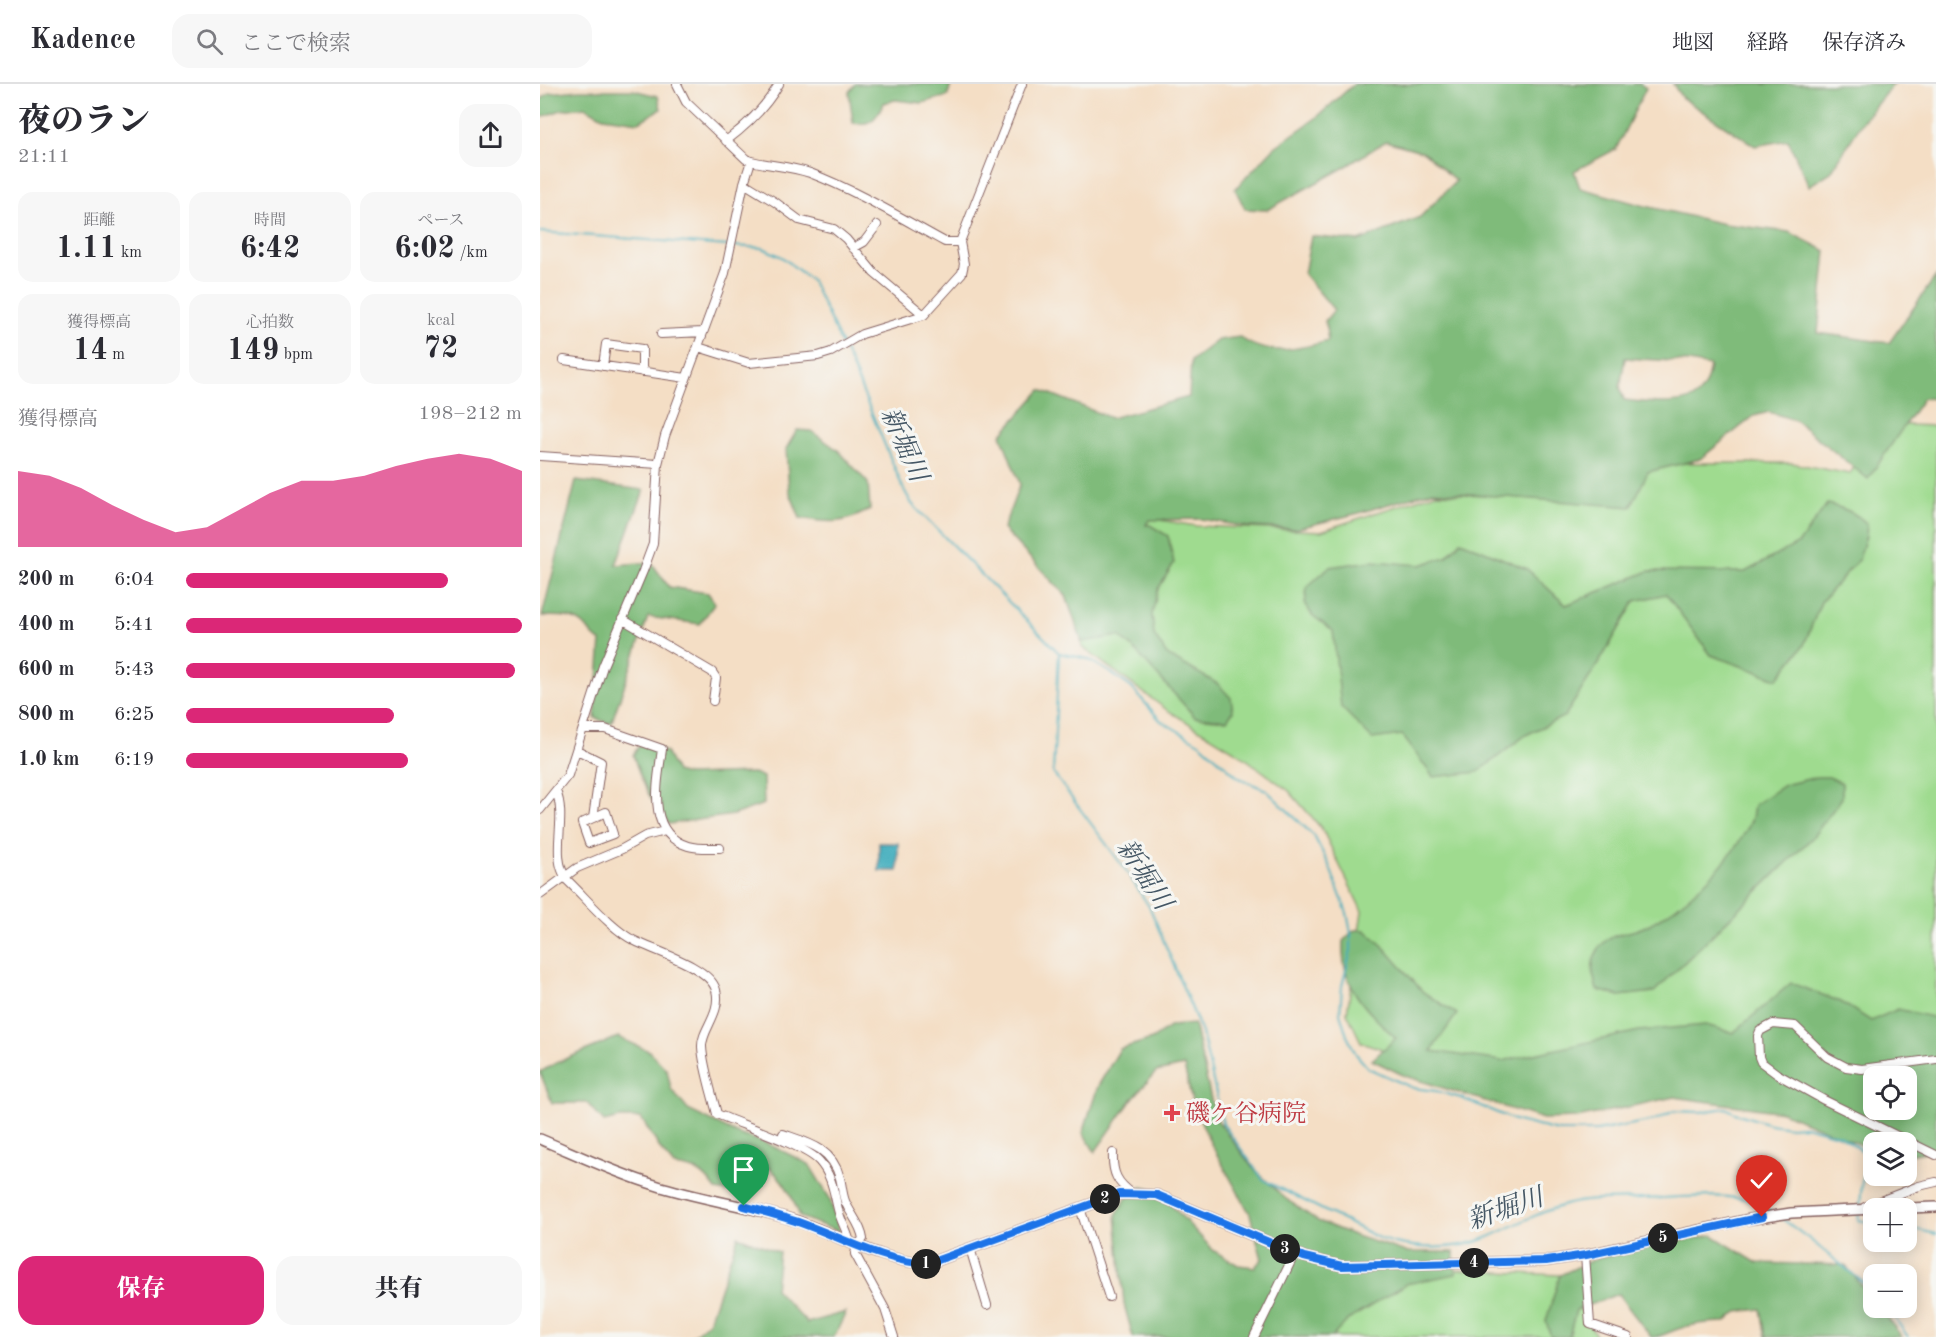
<!DOCTYPE html>
<html lang="ja">
<head>
<meta charset="utf-8">
<style>
  :root { --surface:#fff; --page:#f7f7f7; --text:#2b2b33; --muted:#7c7c81; --line:#e1e1e2; --accent:#db2777 }
  body { margin:0; font-family:"Old Standard TT","Noto Serif JP",serif; background:var(--page); color:var(--text); height:100vh; display:flex; flex-direction:column; font-size:22px; white-space:nowrap }
  * { box-sizing:border-box; margin:0 }
  p { font-size:20px; color:var(--muted) }
  .icon { flex:none; width:33px; height:33px; fill:none; stroke:currentColor; stroke-width:2; stroke-linecap:round; stroke-linejoin:round }
  .map { position:relative; flex:1; overflow:hidden }
  .sheet { display:flex; flex-direction:column; background:var(--surface); width:540px }
  .sheet>* { flex:none }
  .tools { position:absolute; left:1323px; top:982px; display:grid; gap:12px }
  .tools a { display:grid; place-items:center; width:54px; height:54px; border-radius:12px; background:var(--surface); box-shadow:0 3px 15px #0003; font-size:30px }
  .pin { position:absolute; display:grid; place-items:center; width:51px; height:51px; color:#fff; margin:-62px -26px; border-radius:50% 50% 50% 0; rotate:-45deg; box-shadow:0 0 6px #0007 }
  .pin .icon { rotate:45deg }
  .km { position:absolute; width:30px; height:30px; margin:-15px; border-radius:50%; background:#222; color:#fff; font-size:16px; line-height:30px; text-align:center }
  .round { display:grid; place-items:center; flex:none; width:63px; height:63px; border-radius:18px; background:var(--page) }
  .headline { display:flex; align-items:center; justify-content:space-between; height:102px; padding:0 18px }
  h1 { font-size:33px; font-weight:800; line-height:45px }
  .metrics { display:grid; grid-template-columns:repeat(3,1fr); gap:9px; height:102px; padding:6px 18px }
  .metrics div { display:grid; align-content:center; border-radius:15px; background:var(--page); text-align:center }
  .metrics b { font-size:30px; font-weight:800 }
  .metrics small { font-size:16px; font-weight:400 }
  .metrics p { font-size:16px }
  .chart { height:168px; padding:12px 18px }
  .chart p { display:flex; justify-content:space-between }
  .chart svg { width:100%; height:108px; margin-top:6px; fill:var(--accent); opacity:.7 }
  .action { display:flex; gap:12px; margin-top:auto; padding:12px 18px }
  .action a { flex:1; height:69px; border-radius:18px; background:var(--accent); color:#fff; font-size:24px; font-weight:800; line-height:69px; text-align:center }
  .action a+a { background:var(--page); color:var(--text) }
  ul { padding:0 18px; list-style:none; font-size:20px }
  li { display:grid; grid-template-columns:96px 72px 1fr; align-items:center; height:45px }
  li i { height:15px; border-radius:8px; background:var(--accent) }
  header { display:flex; align-items:center; gap:36px; box-sizing:border-box; height:84px; padding:0 30px; background:var(--surface); border-bottom:2px solid var(--line) }
  header strong { font-size:28px }
  nav { display:flex; gap:33px; margin-inline-start:auto; font-size:21px }
  .search { width:420px; height:54px; background:var(--page); display:flex; align-items:center; gap:15px; box-sizing:border-box; padding:0 21px; border-radius:18px; color:var(--muted); font-size:22px }
  main { display:flex; flex:1; min-height:0 }
  .map>svg:first-child { display:block }
  .green { fill:#9fdb8f; stroke:#747d5d; stroke-width:1.5 }
  .forest { fill:#7fbb7a; stroke:#646d52; stroke-width:1.5; fill-rule:evenodd }
  .water { fill:#3eacbc; stroke:#446674; stroke-width:1.5 }
  .lines { fill:none; stroke-linecap:round; stroke-linejoin:round }
  .stream { stroke:#3eacbc; stroke-width:2 }
  .minor-casing { stroke:#866261; stroke-width:10 }
  .tertiary-casing { stroke:#866261; stroke-width:12 }
  .minor { stroke:#fff; stroke-width:8 }
  .tertiary { stroke:#fff; stroke-width:9 }
  .route-casing { stroke:#fff; stroke-width:12 }
  .route { stroke:#1a73e8; stroke-width:8 }
  .health-dot { fill:#e0444e; stroke:#f6f6f2; stroke-width:2 }
  .labels { text-anchor:middle; stroke-width:6; stroke-linejoin:round; paint-order:stroke }
  .health-label { font-size:24px; fill:#be3a42; stroke:#f6f6f2; text-anchor:start }
  .water-label { font-size:26px; font-style:italic; fill:#455765; stroke:#f6f6f2 }
</style>
</head>
<body>
<header>
<strong>Kadence</strong>
<div class="search"><svg class="icon" aria-label="search" viewBox="0 0 24 24"><circle cx="10" cy="10" r="6"/><path d="M15 15l6 6"/></svg>ここで検索</div>
<nav><a>地図</a><a>経路</a><a>保存済み</a></nav>
</header>
<main>
<section class="sheet">
<div class="headline"><div><h1>夜のラン</h1><p>21:11</p></div><a class="round"><svg class="icon" aria-label="share" viewBox="0 0 24 24"><path d="M12 15V3M7 8l5-5 5 5M5 13v7h14v-7"/></svg></a></div>
<div class="metrics">
<div><p>距離</p><b>1.11<small> km</small></b></div>
<div><p>時間</p><b>6:42</b></div>
<div><p>ペース</p><b>6:02<small> /km</small></b></div>
</div>
<div class="metrics">
<div><p>獲得標高</p><b>14<small> m</small></b></div>
<div><p>心拍数</p><b>149<small> bpm</small></b></div>
<div><p>kcal</p><b>72</b></div>
</div>
<div class="chart"><p><span>獲得標高</span>198–212 m</p>
<svg viewBox="0 0 160 44" preserveAspectRatio="none"><path d="M0 44V13L10 15L20 20L30 27L40 33L50 38L60 36L70 29L80 22L90 17L100 17L110 15L120 11L130 8L140 6L150 8L160 13V44z"/></svg>
</div>
<ul>
<li><b>200 m</b>6:04<i style="width:78%"></i></li>
<li><b>400 m</b>5:41<i style="width:100%"></i></li>
<li><b>600 m</b>5:43<i style="width:98%"></i></li>
<li><b>800 m</b>6:25<i style="width:62%"></i></li>
<li><b>1.0 km</b>6:19<i style="width:66%"></i></li>
</ul>
<div class="action"><a>保存</a><a>共有</a></div>
</section>
<div class="map">
<svg width="1396" height="1253" viewBox="0 0 1396 1253">
  <rect width="100%" height="100%" fill="#f6f6f2"/>
  <filter id="ink" filterUnits="userSpaceOnUse"><feTurbulence type="fractalNoise" baseFrequency=".0167" numOctaves="2"/><feDisplacementMap in="SourceGraphic" scale="12" xChannelSelector="R" yChannelSelector="G"/><feConvolveMatrix kernelMatrix="1 2 1 2 8 2 1 2 1" color-interpolation-filters="sRGB"/></filter>
  <filter id="wash" filterUnits="userSpaceOnUse"><feTurbulence type="fractalNoise" baseFrequency=".008" numOctaves="4" result="noise"/><feDisplacementMap in="SourceGraphic" scale="24" xChannelSelector="R" yChannelSelector="G"/><feGaussianBlur stdDeviation="1.35" result="paint"/><feColorMatrix in="noise" values="0 0 0 0 0 0 0 0 0 0 0 0 0 0 0 0 0 1.4 0 .05"/><feComposite in="paint" operator="in"/></filter>
  <g filter="url(#wash)">
    <rect width="100%" height="100%" fill="#f4dec5"/>
    <path class="green" d="M1339 340 1396 342V960L1207 986 898 984 821 958 807 929 822 827 782 745 749 707 698 669 627 626 542 563 536 514 602 433 656 442 781 447 896 409 1049 414 1095 379H1252L1310 390Z
      M816 1181 1020 1191 1057 1253H753Z"/>
    <path class="forest" d="M315 0H411L408 12 382 19 355 16 344 19C336 35 331 42 313 39L309 8Z
      M814 0H1100L1106 4 1076 65 1034 87 1040 104 1101 121 1184 140 1249 148 1286 167 1278 249 1349 259 1396 192V315L1383 314 1328 395 1255 336 1229 328 1214 332 1160 375 1108 388 1091 423 892 407 819 429 755 445 708 443 661 435 609 436 606 441H610L628 452 634 479 618 505 612 530 614 551 627 571 678 600 691 614 693 627 687 636 655 633 593 564 579 552 542 558 526 512 463 445 480 400 461 351 501 306 571 334 649 313 651 277 678 256 700 253C726 274 758 265 788 257L785 237 794 226 764 190 771 152 819 157 880 133 916 97 884 68 846 57 805 83 727 126 705 125 695 105 735 63 776 34ZM1085 274 1149 278 1170 282C1168 292 1166 305 1156 312 1141 323 1102 318 1084 316L1080 303Z
      M1133 0H1353L1323 37 1291 88 1269 102 1248 56 1215 62 1142 14Z
      M39 6H93L118 12 121 25 99 38 63 33 45 23 21 26 0 34V16L10 9Z
      M257 346 271 347 299 367 328 399 330 425C304 441 289 439 260 434L249 406 246 365Z
      M36 397 104 406 76 481 111 478 129 503 168 509 175 519 160 540 108 533 71 640 55 634 61 557C50 552 52 549 44 541 32 530 17 533 2 532Z
      M1287 420C1303 424 1315 428 1327 440L1326 452 1319 475 1281 518 1264 561 1237 595 1171 571 1126 510 1095 517 1063 572 1025 632 986 651 938 688 893 693 862 651 832 655 801 623 793 547 772 531 765 520 767 503 789 483 832 477 880 481 906 473 921 457 987 485 1026 521 1109 487 1205 488 1259 459Z
      M99 662H109L126 668 136 688 148 691 214 689 223 693 224 720 193 731 129 740C111 720 101 696 93 671Z
      M1277 693H1289L1302 699V714L1272 754 1114 908 1079 912 1057 906C1053 891 1049 881 1058 866 1069 847 1089 851 1106 842 1144 823 1191 778 1210 739 1213 734 1213 727 1214 721L1244 701Z
      M814 846H825L842 861 883 908 917 930 891 967 962 977 1099 947 1166 941 1193 949 1251 899 1301 918 1331 937 1358 925 1396 934V1066L1367 1071 1366 1059H1334L1333 1066 1242 1028 1134 1013 1037 1034 1003 1035 865 992 832 976 856 954C825 926 800 901 803 857ZM1334 993H1366V1026H1334Z
      M654 940 675 1033 712 1083 745 1114 778 1137 816 1152 866 1168H914L916 1190 866 1200 808 1236 792 1253H593L584 1220 576 1131 589 1110 602 1103 618 1107 674 1167 698 1181 715 1183 722 1175 710 1130 670 1058 652 1017 644 982 616 988 593 1014 555 1068 543 1049 558 1002 580 965 612 955 631 942Z
      M78 953 109 967 127 986 131 1005 148 1026 198 1050 228 1060 269 1080 289 1113 300 1148 260 1133C253 1114 243 1091 224 1081 219 1078 211 1078 205 1077L191 1087 187 1108 176 1106C163 1087 157 1085 134 1082L121 1066 101 1034H80L64 1038 47 1019H12L0 988 16 979Z
      M1172 1151 1217 1179 1305 1181 1333 1215 1334 1224H1340L1362 1253H1226L1221 1225 1197 1228 1186 1238C1171 1238 1153 1240 1138 1245 1128 1248 1122 1253 1111 1253L1078 1210 1036 1226 1029 1253H1011L1006 1237 1020 1191 1059 1173Z
      M198 1152 239 1168 235 1205 267 1239 306 1228 294 1253H151L169 1237Z"/>
    <path class="water" d="M339 759H358V787H339Z"/>
    <g class="lines">
      <path class="stream" d="M0 148 188 162
        M194 162 223 164 242 173 272 197 311 280 363 404 372 420 519 569
        M519 569 513 689 585 785 610 824 662 949 683 1040 722 1094 729 1099 841 1155C874 1166 917 1167 949 1153 974 1142 998 1128 1025 1121 1049 1114 1077 1116 1102 1115 1137 1114 1183 1108 1217 1118 1222 1119 1227 1124 1232 1128
        M519 569 548 575 571 589 592 604 621 637 661 660 699 694 726 706 774 752 789 781 807 829 811 849V866L802 902 800 929 807 952 816 970 828 984 873 1004 896 1007 921 1014 977 1037 1018 1047H1057L1115 1036 1134 1027 1160 1028 1186 1024 1195 1029 1230 1040 1250 1043 1265 1042 1301 1052 1328 1071 1323 1087 1320 1122
        M1319 1128 1318 1136 1334 1139
        M1241 1134 1268 1154 1334 1207
        M1366 1143 1396 1150
        M1348 1224 1368 1253"/>
    </g>
  </g>
  <g filter="url(#ink)">
    <g class="lines">
      <g class="minor-casing">
        <path id="minor" d="M137 0 146 18 206 75 211 77C231 82 250 82 270 89 317 107 361 134 405 158H420
          M186 57C206 42 227 21 239 0
          M204 99 235 118 259 136 294 145 306 155 334 189 384 231
          M313 164 324 158 337 141
          M121 250 163 248
          M158 263 209 279 278 272 291 268 322 250 384 231 422 189 424 180 420 158 482 0
          M24 276 146 294
          M63 282 66 260 102 265V288
          M0 372 118 380
          M82 535 172 588 176 594 173 617
          M43 645H65L122 665C118 697 105 749 148 762 158 765 170 764 180 764
          M37 666 61 678 53 734 42 739 49 759 73 750 66 728 53 734
          M16 707C28 736 9 770 27 796 46 814 72 846 95 857 115 867 170 883 176 906 182 929 161 946 162 963 163 982 172 1010 177 1030 199 1040 264 1061 279 1077 293 1092 294 1111 299 1129 302 1140 308 1148 310 1159
          M0 726 28 691 63 582 103 487 113 460 118 380 125 352 185 189 204 99 211 77
          M0 811 37 784 82 765 105 752 125 747
          M1396 975 1322 985 1306 983 1287 973 1255 942 1233 940 1220 947 1218 952 1219 973 1221 978 1237 990 1284 1016 1396 1071
          M243 1050C269 1059 292 1064 300 1094 302 1101 302 1109 305 1117 310 1130 321 1140 323 1155L317 1162 315 1170 345 1225 354 1253
          M573 1069C572 1089 577 1099 593 1110
          M1325 1123 1379 1102 1396 1098
          M540 1124 569 1213
          M430 1164 447 1221
          M1045 1171 1050 1240 1088 1253
          M714 1253 755 1169"/>
      </g>
      <g class="tertiary-casing">
        <path id="tertiary" d="M0 1055C38 1071 75 1089 115 1101 162 1116 211 1122 257 1137 300 1152 341 1177 387 1180L579 1110 617 1111 764 1173 802 1182 1006 1177 1045 1171 1205 1136 1251 1129 1334 1125
          M1342 1125 1396 1123"/>
      </g>
      <use href="#minor" class="minor"/>
      <use href="#tertiary" class="tertiary"/>
    </g>
  </g>
  <g class="lines" filter="url(#ink)">
    <g class="route-casing">
      <path id="route" d="M204 1122C222 1127 241 1132 258 1138 301 1153 342 1177 387 1180L579 1110 617 1111 764 1173 802 1182 1006 1177 1046 1171 1222 1133"/>
    </g>
    <use href="#route" class="route"/>
  </g>
  <path class="health-dot" d="M629 1020h6v6h6v6h-6v6h-6v-6h-6v-6h6z"/>
  <g class="labels">
    <g class="health-label">
      <text x="646" y="1037">磯ケ谷病院</text>
    </g>
    <g class="water-label">
      <text transform="translate(365 360) rotate(66)" y="9">新堀川</text>
      <text transform="translate(605 790) rotate(57)" y="9">新堀川</text>
      <text transform="translate(965 1124) rotate(-19)" y="9">新堀川</text>
    </g>
  </g>
</svg>
<div class="tools">
<a><svg class="icon" aria-label="locate" viewBox="0 0 24 24"><circle cx="12" cy="12" r="6"/><path d="M12 2v4M12 18v4M2 12h4M18 12h4"/></svg></a>
<a><svg class="icon" aria-label="layers" viewBox="0 0 24 24"><path d="M12 4l9 5-9 5-9-5zM3 14l9 5 9-5"/></svg></a>
<a>+</a>
<a>−</a>
</div>
<div class="pin" style="left:204px;top:1122px;background:#1e9e55"><svg class="icon" aria-label="arrive" viewBox="0 0 24 24"><path d="M6 21V4h12l-3 4 3 4H6"/></svg></div>
<div class="pin" style="left:1222px;top:1133px;background:#d93025"><svg class="icon" aria-label="check" viewBox="0 0 24 24"><path d="M5 12l5 5 9-10"/></svg></div>
<b class="km" style="left:386px;top:1180px">1</b>
<b class="km" style="left:565px;top:1115px">2</b>
<b class="km" style="left:745px;top:1165px">3</b>
<b class="km" style="left:934px;top:1179px">4</b>
<b class="km" style="left:1123px;top:1154px">5</b>
</div>
</main>
</body>
</html>
